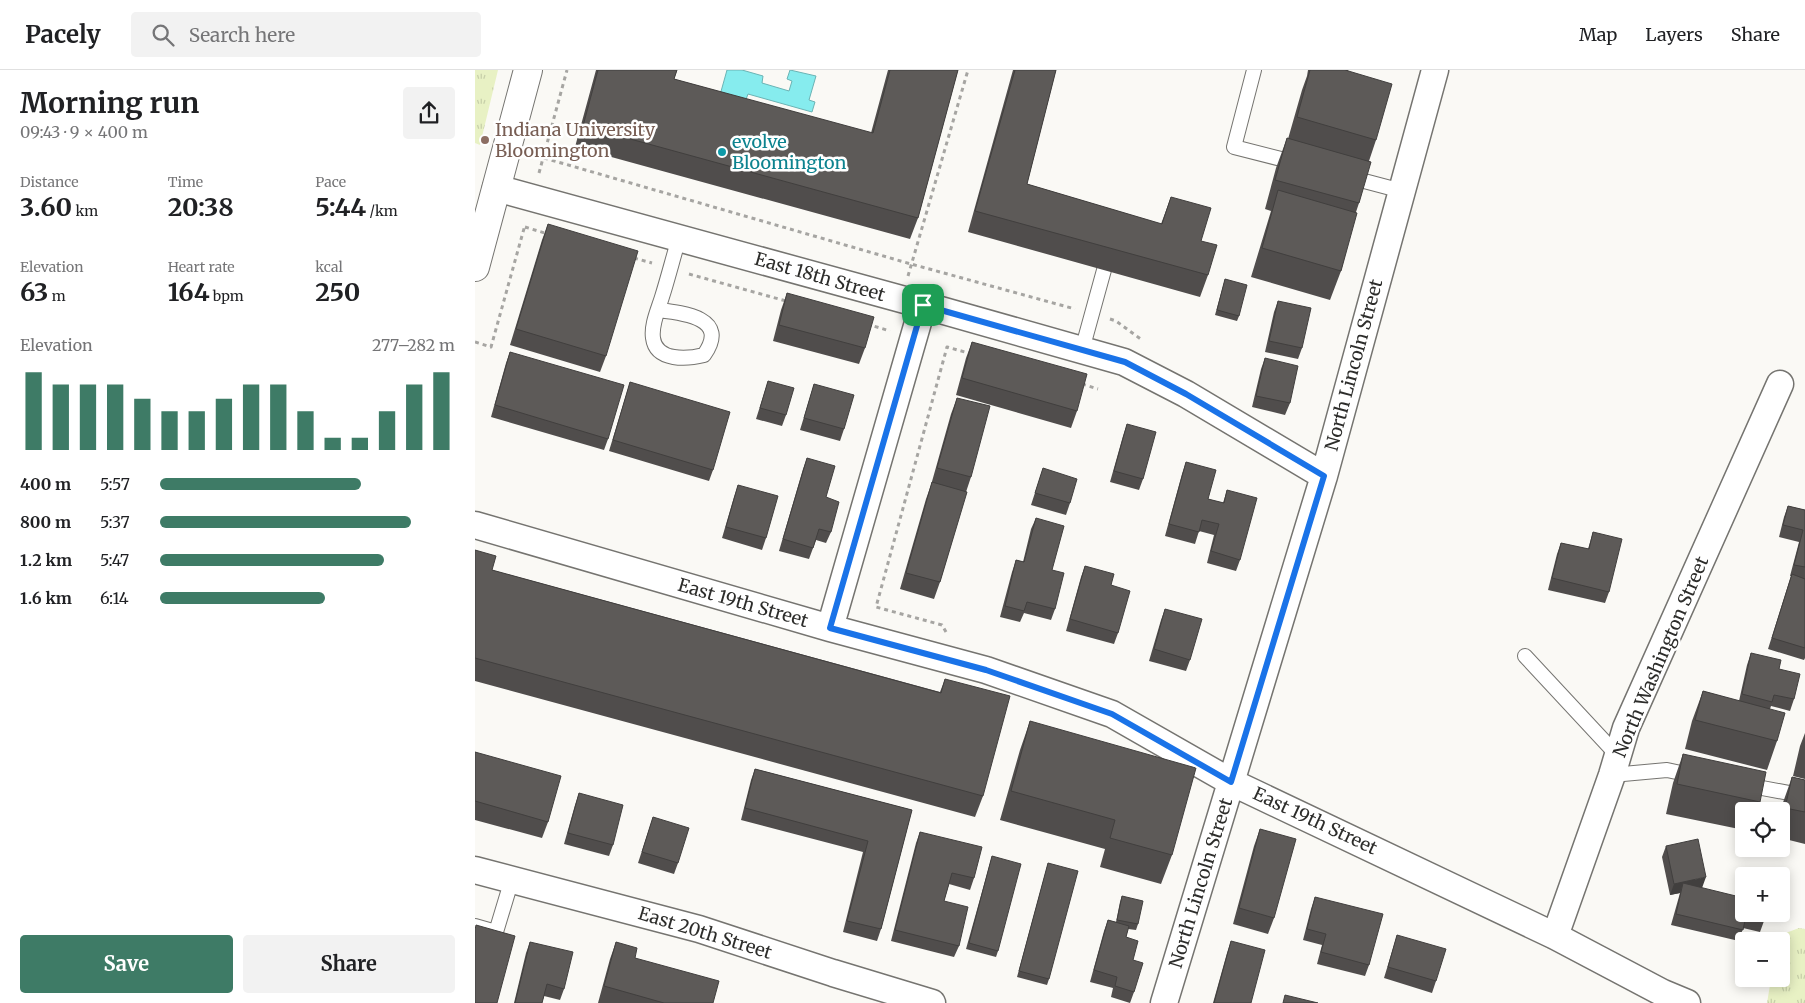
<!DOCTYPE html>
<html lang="en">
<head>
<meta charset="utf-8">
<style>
  :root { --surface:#fff; --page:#f2f2f2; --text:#202124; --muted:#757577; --line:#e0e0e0; --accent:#3e7b66 }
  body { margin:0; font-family:Merriweather,serif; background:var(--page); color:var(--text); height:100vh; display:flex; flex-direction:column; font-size:19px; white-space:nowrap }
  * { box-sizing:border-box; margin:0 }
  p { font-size:16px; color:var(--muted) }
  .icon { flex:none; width:28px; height:28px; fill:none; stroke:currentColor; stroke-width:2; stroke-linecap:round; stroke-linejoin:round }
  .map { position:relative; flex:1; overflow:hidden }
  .side { display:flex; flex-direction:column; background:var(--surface); width:475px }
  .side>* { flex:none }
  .controls { position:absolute; left:1260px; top:732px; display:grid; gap:10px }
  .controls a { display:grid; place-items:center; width:55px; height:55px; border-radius:5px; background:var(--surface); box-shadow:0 2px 12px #0003; font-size:25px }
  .pin { position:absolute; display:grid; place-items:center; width:42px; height:42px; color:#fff; margin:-21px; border-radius:10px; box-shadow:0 2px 8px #0006 }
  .round { display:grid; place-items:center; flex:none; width:52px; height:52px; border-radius:5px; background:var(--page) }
  .overview { display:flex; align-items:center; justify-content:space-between; height:85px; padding:0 20px }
  h1 { font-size:28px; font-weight:700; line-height:38px }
  .figures { display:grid; grid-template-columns:repeat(3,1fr); gap:8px; height:85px; padding:5px 20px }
  .figures div { display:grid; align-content:center }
  .figures b { font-size:25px; font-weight:700 }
  .figures small { font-size:14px; font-weight:400 }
  .figures p { font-size:14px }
  .chart { height:140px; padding:10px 20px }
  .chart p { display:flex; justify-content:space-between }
  .chart svg { width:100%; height:90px; margin-top:5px; stroke:var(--accent); stroke-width:6 }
  .cta { display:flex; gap:10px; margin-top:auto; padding:10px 20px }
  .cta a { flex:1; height:58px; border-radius:5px; background:var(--accent); color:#fff; font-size:20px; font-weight:700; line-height:58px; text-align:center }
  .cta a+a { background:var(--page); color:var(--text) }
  ul { padding:0 20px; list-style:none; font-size:16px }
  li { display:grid; grid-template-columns:80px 60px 1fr; align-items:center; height:38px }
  li i { height:12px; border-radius:6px; background:var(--accent) }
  header { display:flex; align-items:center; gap:30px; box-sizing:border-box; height:70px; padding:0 25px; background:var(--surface); border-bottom:1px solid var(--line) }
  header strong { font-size:24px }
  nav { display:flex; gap:28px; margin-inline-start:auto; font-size:18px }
  .search { width:350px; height:45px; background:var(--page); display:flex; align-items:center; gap:12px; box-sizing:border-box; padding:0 18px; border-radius:5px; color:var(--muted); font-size:19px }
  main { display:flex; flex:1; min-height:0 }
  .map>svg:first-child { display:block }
  .grass { fill:url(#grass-tufts) }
  .water { fill:#86ecee; stroke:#6bb3b4 }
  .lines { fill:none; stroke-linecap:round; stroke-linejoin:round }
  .service-casing { stroke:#757470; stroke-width:16 }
  .minor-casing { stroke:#757470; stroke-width:29 }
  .tertiary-casing { stroke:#757470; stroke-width:30 }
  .path { stroke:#a6a5a2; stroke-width:3; stroke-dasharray:4 4; stroke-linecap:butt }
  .service { stroke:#fff; stroke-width:14 }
  .minor { stroke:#fff; stroke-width:26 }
  .tertiary { stroke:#fff; stroke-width:28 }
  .wall { fill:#504d4c }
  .shaded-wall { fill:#413f3e }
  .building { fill:#5d5a58; stroke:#413f3e }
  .route-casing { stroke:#fff; stroke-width:10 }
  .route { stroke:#1a73e8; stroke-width:6 }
  .education-dot { fill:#8d6e63; stroke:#fff; stroke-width:2 }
  .culture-dot { fill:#0f9aa8; stroke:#fff; stroke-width:2 }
  .labels { text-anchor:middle; stroke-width:5; stroke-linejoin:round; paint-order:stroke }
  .education-label { font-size:18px; fill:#785e54; stroke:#fff; text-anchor:start }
  .culture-label { font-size:18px; fill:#0d838f; stroke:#fff; text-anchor:start }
  .street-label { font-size:18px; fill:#2d2d2b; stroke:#fff }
</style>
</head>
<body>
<header>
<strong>Pacely</strong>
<div class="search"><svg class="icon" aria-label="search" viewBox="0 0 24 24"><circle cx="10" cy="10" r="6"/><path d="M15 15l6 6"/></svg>Search here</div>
<nav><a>Map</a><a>Layers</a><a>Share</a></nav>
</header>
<main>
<section class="side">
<div class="overview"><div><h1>Morning run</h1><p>09:43 · 9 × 400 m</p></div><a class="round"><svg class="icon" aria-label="share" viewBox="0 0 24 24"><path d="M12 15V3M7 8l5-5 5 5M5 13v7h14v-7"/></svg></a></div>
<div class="figures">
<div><p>Distance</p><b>3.60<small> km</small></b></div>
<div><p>Time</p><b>20:38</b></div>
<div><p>Pace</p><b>5:44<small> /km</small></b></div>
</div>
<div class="figures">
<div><p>Elevation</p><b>63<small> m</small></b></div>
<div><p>Heart rate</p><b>164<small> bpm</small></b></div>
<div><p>kcal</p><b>250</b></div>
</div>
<div class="chart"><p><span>Elevation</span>277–282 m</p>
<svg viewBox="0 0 160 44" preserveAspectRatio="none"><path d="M5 44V6M15 44V12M25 44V12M35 44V12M45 44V19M55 44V25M65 44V25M75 44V19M85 44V12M95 44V12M105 44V25M115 44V38M125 44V38M135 44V25M145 44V12M155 44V6"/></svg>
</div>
<ul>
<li><b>400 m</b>5:57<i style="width:68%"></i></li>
<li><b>800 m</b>5:37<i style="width:85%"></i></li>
<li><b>1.2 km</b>5:47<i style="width:76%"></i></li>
<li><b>1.6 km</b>6:14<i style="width:56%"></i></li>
</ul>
<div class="cta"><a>Save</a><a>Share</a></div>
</section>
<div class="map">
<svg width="1330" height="933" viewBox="0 0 1330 933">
  <defs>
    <pattern id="grass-tufts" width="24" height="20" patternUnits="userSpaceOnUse" patternTransform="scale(1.25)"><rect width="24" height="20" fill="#e8f1c4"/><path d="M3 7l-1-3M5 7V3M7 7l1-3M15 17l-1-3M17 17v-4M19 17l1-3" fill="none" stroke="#c7cfa9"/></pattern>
  </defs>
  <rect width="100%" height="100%" fill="#faf9f5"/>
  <path class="grass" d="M0 0H23L5 75 0 73Z
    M1324 858 1330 859V933H1292L1296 909H1306V871H1303L1308 864Z"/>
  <path class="water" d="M252 0H267L288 6 287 13 314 21 317 11 312 9 315 0 341 6 334 30 340 32 337 42 273 24 270 32 245 25Z"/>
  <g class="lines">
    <g class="service-casing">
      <path id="service" d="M779 0 759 77 822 93
        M874 107 927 121
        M183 240C209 243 255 248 229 285 213 289 181 292 178 268 176 255 183 240 187 227 193 208 198 188 204 168
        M607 280 629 200
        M1050 586 1143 686
        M1137 705 1192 700 1220 706
        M1271 715 1330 726
        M0 856 21 862 37 809"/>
    </g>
    <g class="minor-casing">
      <path id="minor" d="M21 118 448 235 649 292 711 324 849 406
        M0 455 355 558 511 600 637 644 756 712 1080 866 1188 923 1212 933
        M355 558 448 235
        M0 800 224 859 358 903 457 933
        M1080 866 1137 705 1151 658 1305 314
        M689 933 849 406 960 0"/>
    </g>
    <g class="tertiary-casing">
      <path id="tertiary" d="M0 197 53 0"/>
    </g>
    <path class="path" d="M69 88 436 194 600 239
      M64 103 92 0
      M50 157 73 164
      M159 188 177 193
      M214 204 311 231
      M433 206 493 0
      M635 249 641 251 667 270
      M392 254 415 261
      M0 272 16 277 50 155
      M607 314 623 319
      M471 562 467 555 401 537 472 277 497 284"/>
    <use href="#service" class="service"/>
    <use href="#minor" class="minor"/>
    <use href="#tertiary" class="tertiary"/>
  </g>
  <path class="wall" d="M121 0H202L199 9 396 63 413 0H483L443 148 435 169 100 77Z
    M538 0H581L552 114 686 154 696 127 726 171 733 205 725 227 493 162Z
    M833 0H873L901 70 894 91 884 133 881 142 866 201 855 230 776 207 796 141 790 139 801 98 812 68 813 69 827 20 832 6Z
    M73 154 131 286 125 302 35 275 67 170Z
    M750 209 764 246 762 251 740 245Z
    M312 223 390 278 384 294 298 271 306 240Z
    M803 231 827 278 823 289 790 282 799 242Z
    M497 272 602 341 596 358 481 325 491 288Z
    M35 282 133 369 129 380 16 347 31 293Z
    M790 288 815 333 810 345 777 337 786 299Z
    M293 311 311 345 307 356 281 349Z
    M155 312 238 400 234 411 134 381Z
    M339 314 369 359 365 371 325 360Z
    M482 328 496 407 491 422 465 512 459 529 425 519 451 429 456 415 476 344Z
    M652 354 668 409 664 420 635 412 648 366Z
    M332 388 351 427 356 462 351 473 341 470 334 489 304 481 328 399Z
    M711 392 733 429 748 433 752 420 765 490 761 501 732 493 739 465 724 461 720 474 690 466 707 404Z
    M568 398 595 433 591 445 556 435Z
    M263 415 291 468 287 480 247 468 259 427Z
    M1313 436 1330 440V588L1329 590 1293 579 1316 506H1315L1324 472 1304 467 1309 447Z
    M561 448 577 500 580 539 576 550 549 543 545 552 525 547 537 502 541 490 548 492 556 459Z
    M1118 462 1134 522 1130 533 1073 520 1082 484 1086 473 1113 479Z
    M0 480 17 500 465 622 470 609 508 726 500 747 0 611Z
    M610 496 636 515 643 563 639 574 591 561 606 507Z
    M690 539 715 590 711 601 674 591 686 550Z
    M1276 583 1304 599 1319 629 1315 641 1296 636 1295 639 1302 671 1292 700 1210 679 1217 651 1228 621 1264 631 1272 595Z
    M555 651 697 785 686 814 625 797 630 779 525 750 545 680Z
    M1330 663V709L1318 706 1325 676Z
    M0 682 73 752 67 768 0 750Z
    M1208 684 1285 732 1281 741H1269V760L1191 744 1198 713Z
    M280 699 437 740 406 859 402 871 368 862 388 782 266 750 276 710Z
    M1317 707 1330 710V774L1306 768V741H1305Z
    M104 723 138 775 134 786 89 774 100 735Z
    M178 747 203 793 199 804 163 793Z
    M785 759 799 848 793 864 758 854 779 776Z
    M445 762 499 808 495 820 474 814 469 831 484 876 479 887 416 871 441 773Z
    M1191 776 1227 818 1289 851 1285 862 1268 858 1264 871 1196 855 1205 823 1195 825 1187 787Z
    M517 786 523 881 521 887 491 879Z
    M573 793 574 909 572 915 542 907Z
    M647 826 663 854 661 860 653 859 651 867 658 890 659 922 655 933 636 927 638 918 615 912 629 861 633 850 641 852 645 832Z
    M840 827 894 895 890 906 842 894 847 875 828 870 836 839Z
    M922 865 961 911 957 923 909 908Z
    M756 871 776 933H738L752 883Z
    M55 872 89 919 85 930 69 926 67 933H39L51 883Z
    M141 872 160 888 238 933H123L135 889Z"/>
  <path class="shaded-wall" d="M1231 807 1227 818 1208 813 1205 823 1195 825 1199 814Z"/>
  <path class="building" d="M123 0H202L199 9 398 63 415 0H483L443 148 108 56Z
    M540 0H581L552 114 687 154 696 127 736 138 726 171 742 175 733 205 500 141Z
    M835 0H870L917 14 901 70 822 47Z
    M812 68 896 92 884 133 800 110Z
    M803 120 882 143 866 201 787 178Z
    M73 154 163 181 131 286 41 259Z
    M750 209 772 215 764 246 742 240Z
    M312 223 399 247 390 278 304 255Z
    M803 231 836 238 827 278 794 271Z
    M497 272 612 304 602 341 487 308Z
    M35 282 149 315 133 369 20 335Z
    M790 288 823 296 815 333 781 326Z
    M293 311 319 318 311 345 285 338Z
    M155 312 255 342 238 400 138 370Z
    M339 314 379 325 369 359 329 348Z
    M482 328 515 336 496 407 462 398Z
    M652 354 681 362 668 409 639 401Z
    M332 388 360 396 351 427 364 432 356 462 344 459 338 478 308 469Z
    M711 392 741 400 733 429 749 433 752 420 782 428 765 490 736 481 744 454 727 450 724 462 694 454Z
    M568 398 602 409 595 433 560 423Z
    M457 412 492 422 465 512 431 503Z
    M263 415 303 426 291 468 251 457Z
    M1313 436 1330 440V497L1319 495 1328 460 1308 455Z
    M561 448 589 456 577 500 589 503 580 539 552 532 549 541 530 536 541 490 549 492Z
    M1118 462 1147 469 1134 522 1077 508 1086 473 1114 479Z
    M0 480 21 486 17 500 466 623 470 609 535 626 508 726 0 588Z
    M610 496 639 504 636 515 655 521 643 563 595 549Z
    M1317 504 1330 509V578L1297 568Z
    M690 539 727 549 715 590 679 579Z
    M1276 583 1306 590 1304 599 1325 604 1319 629 1299 625 1297 632 1267 624Z
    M1228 621 1310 643 1302 671 1220 650Z
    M555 651 721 698 697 785 635 768 640 750 536 721Z
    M0 682 86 706 73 752 0 731Z
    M1208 684 1291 702 1285 732 1202 714Z
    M280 699 437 740 406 859 372 851 393 771 270 738Z
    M1317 707 1330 710V742L1310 738Z
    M104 723 148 735 138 775 93 763Z
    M178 747 214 758 203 793 167 782Z
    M785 759 821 769 799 848 764 838Z
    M445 762 507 777 499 808 477 803 469 831 493 837 484 876 420 860Z
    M1223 769 1231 807 1199 814 1191 776Z
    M517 786 546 794 523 881 494 873Z
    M573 793 603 801 574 909 544 901Z
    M1208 813 1269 828V844H1291L1289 851 1271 846 1268 860 1201 844Z
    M647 826 668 831 663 854 642 850Z
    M840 827 908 844 894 895 846 882 851 864 832 859Z
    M633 850 654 856 651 867 663 871 658 890 668 893 659 922 640 916 642 907 619 900Z
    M1 855 40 866 22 933H0V860Z
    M922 865 971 879 961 911 913 897Z
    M756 871 790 880 776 933H739Z
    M55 872 98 882 89 919 72 914 67 933H40Z
    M141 872 162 878 160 888 244 911 238 933H189L129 916Z
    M810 925 843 933H808Z"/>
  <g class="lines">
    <g class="route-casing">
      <path id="route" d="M448 235 650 292 711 324 849 406 756 712 637 644 511 600 355 558Z"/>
    </g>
    <use href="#route" class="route"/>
  </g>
  <circle class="education-dot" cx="10" cy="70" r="5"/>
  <circle class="culture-dot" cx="247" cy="82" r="5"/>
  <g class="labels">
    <g class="education-label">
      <text x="20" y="66">Indiana University<tspan x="20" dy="21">Bloomington</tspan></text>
    </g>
    <g class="culture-label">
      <text x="257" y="78">evolve<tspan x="257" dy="21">Bloomington</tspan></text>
    </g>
    <g class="street-label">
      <text transform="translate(345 207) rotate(16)" y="6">East 18th Street</text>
      <text transform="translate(879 295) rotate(-75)" y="6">North Lincoln Street</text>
      <text transform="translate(268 533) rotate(16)" y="6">East 19th Street</text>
      <text transform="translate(1186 587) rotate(-67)" y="6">North Washington Street</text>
      <text transform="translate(840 751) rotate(25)" y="6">East 19th Street</text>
      <text transform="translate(726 813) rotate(-73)" y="6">North Lincoln Street</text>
      <text transform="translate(230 863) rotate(17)" y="6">East 20th Street</text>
    </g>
  </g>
</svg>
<div class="controls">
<a><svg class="icon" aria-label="locate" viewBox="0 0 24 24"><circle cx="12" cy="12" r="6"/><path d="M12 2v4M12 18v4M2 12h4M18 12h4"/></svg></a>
<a>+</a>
<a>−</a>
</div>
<div class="pin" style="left:448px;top:235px;background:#1e9e55"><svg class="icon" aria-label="arrive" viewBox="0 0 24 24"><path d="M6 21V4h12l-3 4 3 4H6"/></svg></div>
</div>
</main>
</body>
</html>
